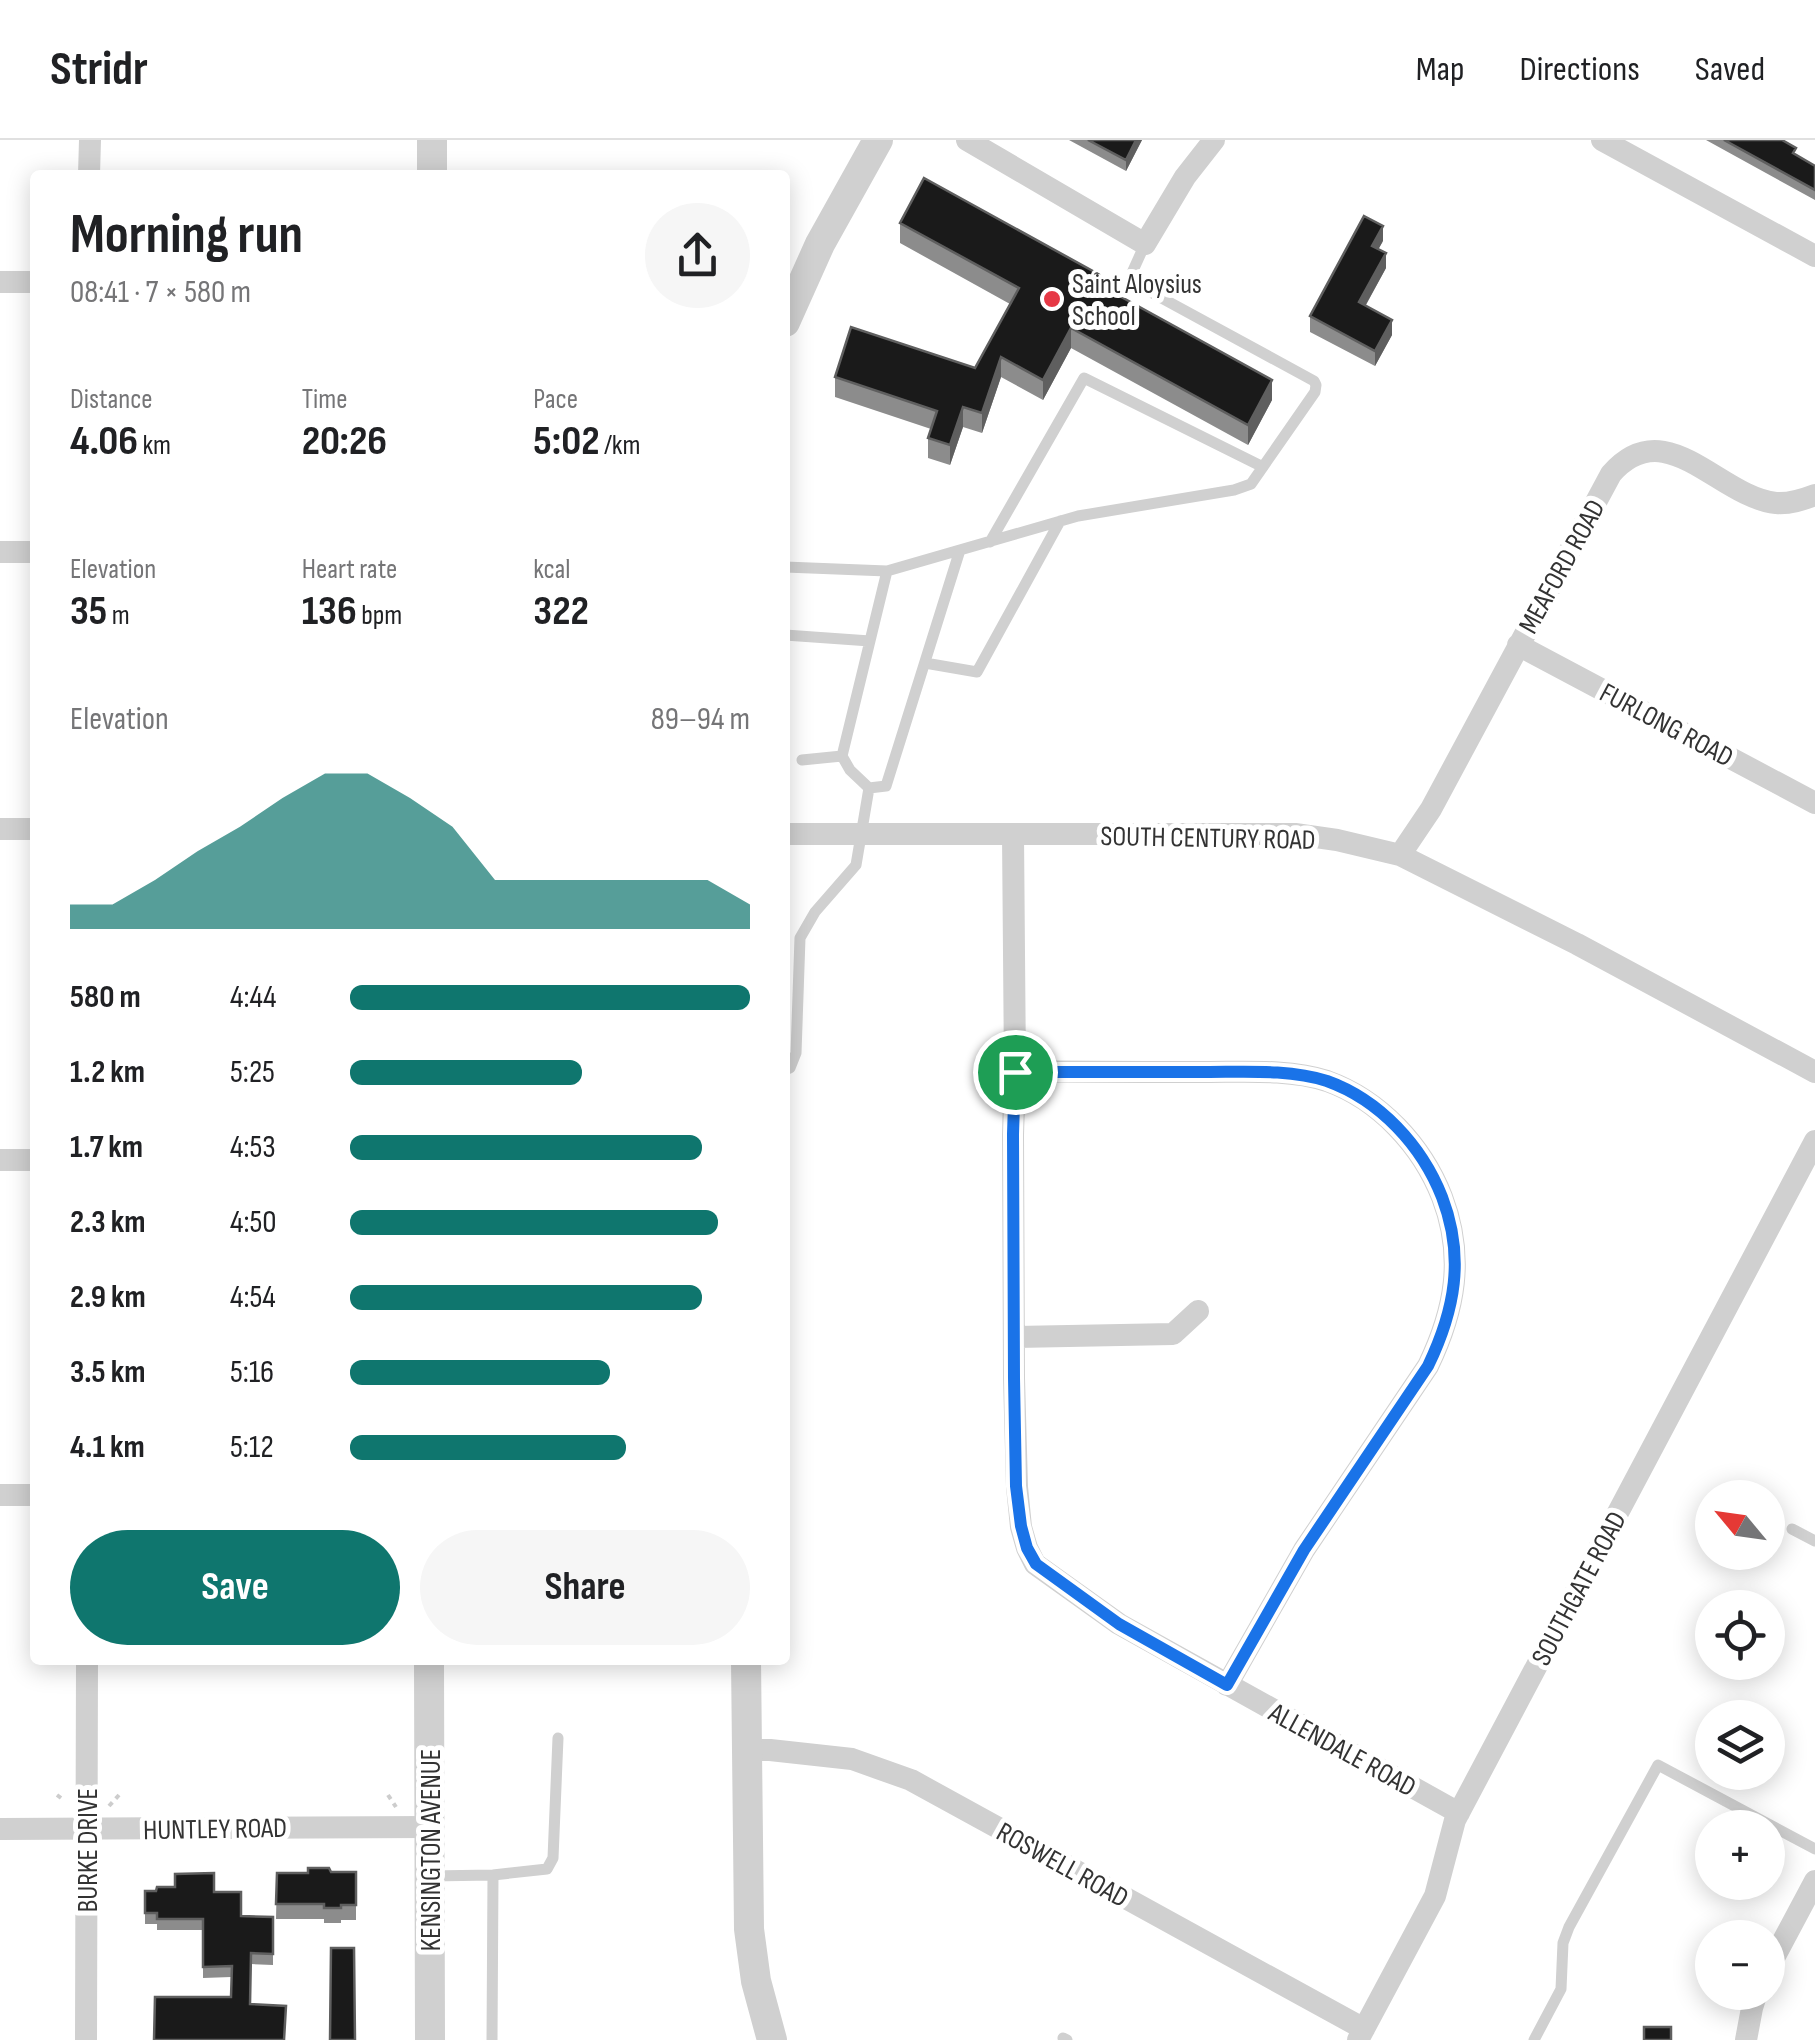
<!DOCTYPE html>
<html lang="en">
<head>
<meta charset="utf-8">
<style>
  :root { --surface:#fff; --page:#f6f6f6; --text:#202124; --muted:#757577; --line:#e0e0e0; --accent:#0f766e }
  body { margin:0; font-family:"Sofia Sans Condensed",sans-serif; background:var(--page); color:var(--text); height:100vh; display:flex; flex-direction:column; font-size:38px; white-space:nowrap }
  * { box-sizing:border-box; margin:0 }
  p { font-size:32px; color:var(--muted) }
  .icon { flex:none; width:55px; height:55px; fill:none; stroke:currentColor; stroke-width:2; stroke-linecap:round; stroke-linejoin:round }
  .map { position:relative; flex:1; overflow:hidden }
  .details { position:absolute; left:30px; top:30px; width:760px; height:1495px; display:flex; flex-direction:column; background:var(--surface); border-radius:10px; box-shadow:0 5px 25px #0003 }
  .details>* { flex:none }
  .needle { width:65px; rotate:299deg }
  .buttons { position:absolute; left:1695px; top:1340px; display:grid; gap:20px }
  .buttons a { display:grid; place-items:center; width:90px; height:90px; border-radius:50%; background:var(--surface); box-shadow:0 5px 25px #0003; font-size:50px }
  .pin { position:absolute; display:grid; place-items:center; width:85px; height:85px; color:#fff; margin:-42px; border:5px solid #fff; border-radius:50%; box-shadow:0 2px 10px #0007 }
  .round { display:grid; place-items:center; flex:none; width:105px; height:105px; border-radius:52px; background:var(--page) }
  .head { display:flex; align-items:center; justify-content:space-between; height:170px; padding:0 40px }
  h1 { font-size:55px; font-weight:700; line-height:75px }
  .metrics { display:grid; grid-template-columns:repeat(3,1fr); gap:15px; height:170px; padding:10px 40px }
  .metrics div { display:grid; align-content:center }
  .metrics b { font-size:42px; font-weight:700 }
  .metrics small { font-size:28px; font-weight:400 }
  .metrics p { font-size:28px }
  .chart { height:280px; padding:20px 40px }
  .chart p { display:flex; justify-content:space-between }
  .chart svg { width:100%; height:180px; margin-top:10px; fill:var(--accent); opacity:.7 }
  .cta { display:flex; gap:20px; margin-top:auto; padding:20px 40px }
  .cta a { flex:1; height:115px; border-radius:60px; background:var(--accent); color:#fff; font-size:40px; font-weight:700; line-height:115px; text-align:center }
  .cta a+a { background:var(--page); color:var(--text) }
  ul { padding:0 40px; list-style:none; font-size:32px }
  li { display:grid; grid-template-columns:160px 120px 1fr; align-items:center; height:75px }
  li i { height:25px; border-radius:12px; background:var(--accent) }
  header { display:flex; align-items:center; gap:60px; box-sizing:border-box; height:140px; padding:0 50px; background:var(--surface); border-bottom:2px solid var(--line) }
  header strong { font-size:48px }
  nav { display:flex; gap:55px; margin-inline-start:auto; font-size:35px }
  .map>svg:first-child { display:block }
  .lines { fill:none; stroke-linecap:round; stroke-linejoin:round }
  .path { stroke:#cdcdcd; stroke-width:4; stroke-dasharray:5 5; stroke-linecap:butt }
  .service { stroke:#d0d0d0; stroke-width:11 }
  .minor { stroke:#d0d0d0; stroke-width:22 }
  .tertiary { stroke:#d0d0d0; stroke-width:30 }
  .wall { fill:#8c8c8c }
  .shaded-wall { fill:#5f5f5f }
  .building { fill:#1a1a1a; stroke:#5f5f5f; stroke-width:2.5 }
  .route-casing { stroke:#fff; stroke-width:20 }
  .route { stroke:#1a73e8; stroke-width:12 }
  .poi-dot { fill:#e63946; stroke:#fff; stroke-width:4 }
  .labels { text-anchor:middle; stroke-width:10; stroke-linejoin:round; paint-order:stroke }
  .poi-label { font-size:28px; fill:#333; stroke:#fff; text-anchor:start }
  .street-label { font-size:28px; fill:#333; stroke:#fff }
</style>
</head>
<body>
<header>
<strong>Stridr</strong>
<nav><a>Map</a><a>Directions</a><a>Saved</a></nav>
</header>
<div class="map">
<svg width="1815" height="1900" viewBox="0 0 1815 1900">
  <rect width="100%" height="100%" fill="#fff"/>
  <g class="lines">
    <path class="path" d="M57 1655 65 1661
      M388 1655 396 1667
      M109 1666 119 1655"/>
    <path class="service" d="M990 402 1084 238 1263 327
      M785 427 887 431 1078 376 1234 350 1251 344 1315 252 1316 245 1314 241 1134 143 1131 140V135L1145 104
      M785 495 870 501
      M925 523 977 532 1060 381
      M802 620 842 616
      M869 648 886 646 960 410
      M785 930 790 928 796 913 800 798 815 772 856 725 869 648 850 630 842 616 887 431
      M1792 1389 1815 1401
      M430 1736 493 1735 547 1729 553 1718 558 1598
      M1063 1898 1067 1900
      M492 1900 493 1735
      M1534 1900 1561 1849 1563 1803 1569 1787 1658 1625 1815 1709"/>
    <path class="minor" d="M967 0 1145 104 1185 37 1214 0
      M1602 0 1815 116
      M89 35 90 0
      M0 142H35
      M0 412H35
      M1518 505 1815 663
      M0 689H35
      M785 694H1295L1337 700 1400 715 1577 804 1815 932
      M1013 694 1015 931 1013 995 1014 1238 1017 1347 1021 1387 1027 1408 1035 1424 1119 1484 1459 1673
      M1400 715 1431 669 1611 334C1666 271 1718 357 1776 363 1790 364 1802 360 1815 355
      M1015 931C1079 932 1142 932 1206 932 1245 932 1290 929 1327 941 1380 960 1422 1006 1442 1057 1465 1117 1455 1170 1428 1226L1304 1410 1227 1545
      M0 1020H35
      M1014 1197 1173 1194 1198 1171
      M0 1355H35
      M746 1610H770L852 1619 911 1640 1364 1889
      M0 1689 430 1687
      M1768 1829 1815 1741
      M86 1900 87 1520
      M1358 1900 1435 1756 1455 1680 1815 1001
      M1746 1900 1752 1868 1757 1852"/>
    <path class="tertiary" d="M432 35V0
      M785 182 820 104 878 0
      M429 1520 430 1900
      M746 1520 749 1789 756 1841 772 1900"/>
  </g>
  <path class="wall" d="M1069 0H1142L1126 31Z
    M1706 0H1782L1796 15 1815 26V60Z
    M900 83 1100 146 1272 260 1248 305 1071 208 1043 260 1001 237 982 293 963 287 950 325 928 318V298L931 289 835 257V237L975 228 1010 164 900 103Z
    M1383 101 1378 109 1386 128 1366 165 1392 195 1375 226 1310 192V176Z
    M356 1732V1780H341V1783H324V1779H276L277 1733Z
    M145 1751 214 1752 241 1776 273 1777V1825L251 1824 250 1864 285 1900 231 1857V1837L203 1838V1790H157V1784H145Z"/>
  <path class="shaded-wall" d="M1136 0H1142L1126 31V20Z
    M1383 86V101L1372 121V106Z
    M1386 113V128L1359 177V162Z
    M1392 180V195L1375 226V211Z
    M1071 188V208L1043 260V240Z
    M1001 217V237L982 293V273Z
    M1272 240V260L1248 305V285Z
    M963 267V287L950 325V305Z"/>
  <path class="building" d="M1088 0H1136L1126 20Z
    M1724 0H1782L1796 8 1793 13 1815 26V50Z
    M924 38 1100 135 1096 143 1272 240 1248 285 1071 188 1043 240 1001 217 982 273 963 267 950 305 928 298 937 271 835 237 851 187 975 228 1019 148 900 83Z
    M1364 76 1383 86 1372 106 1386 113 1359 162 1392 180 1375 211 1310 176Z
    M308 1728H329L331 1732H356V1765H341V1768H324V1764H276L277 1733H308Z
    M214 1733V1752H241V1776L273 1777V1814L251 1813 250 1864 286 1866 284 1900H154L155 1857H231L232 1826 203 1827V1779H157V1773H145V1751H156L157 1747H175V1734Z
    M331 1808H354L355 1900H330Z
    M1644 1887H1671V1900H1644Z"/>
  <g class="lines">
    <g class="route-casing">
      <path id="route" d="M1015 932C1079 932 1142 932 1206 932 1245 932 1290 929 1327 941 1380 960 1422 1006 1442 1057 1465 1117 1455 1170 1428 1226L1304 1410 1227 1545 1119 1484 1036 1424 1027 1408 1021 1386 1016 1346 1014 1238 1013 994Z"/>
    </g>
    <use href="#route" class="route"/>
  </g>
  <circle class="poi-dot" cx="1052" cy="159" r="10"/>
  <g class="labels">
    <g class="poi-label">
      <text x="1072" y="153">Saint Aloysius<tspan x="1072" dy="32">School</tspan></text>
    </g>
    <g class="street-label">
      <text transform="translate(1561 426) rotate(-61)" y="10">MEAFORD ROAD</text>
      <text transform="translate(1667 584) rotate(28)" y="10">FURLONG ROAD</text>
      <text transform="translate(1208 697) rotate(1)" y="10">SOUTH CENTURY ROAD</text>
      <text transform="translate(1578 1448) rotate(-62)" y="10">SOUTHGATE ROAD</text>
      <text transform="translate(1343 1609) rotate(29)" y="10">ALLENDALE ROAD</text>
      <text transform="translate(215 1688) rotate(-1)" y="10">HUNTLEY ROAD</text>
      <text transform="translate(87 1710) rotate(-90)" y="10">BURKE DRIVE</text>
      <text transform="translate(430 1710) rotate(-90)" y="10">KENSINGTON AVENUE</text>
      <text transform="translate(1063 1724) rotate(29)" y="10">ROSWELL ROAD</text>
    </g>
  </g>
</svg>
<div class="buttons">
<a><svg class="needle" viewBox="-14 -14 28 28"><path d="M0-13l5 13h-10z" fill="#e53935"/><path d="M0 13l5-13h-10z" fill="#757577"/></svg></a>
<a><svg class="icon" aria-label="locate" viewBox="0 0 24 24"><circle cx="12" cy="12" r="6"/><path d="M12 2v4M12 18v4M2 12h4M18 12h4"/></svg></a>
<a><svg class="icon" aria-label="layers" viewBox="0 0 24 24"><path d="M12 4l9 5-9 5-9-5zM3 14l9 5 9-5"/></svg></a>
<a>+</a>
<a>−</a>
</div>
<div class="pin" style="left:1015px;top:932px;background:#1e9e55"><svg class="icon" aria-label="arrive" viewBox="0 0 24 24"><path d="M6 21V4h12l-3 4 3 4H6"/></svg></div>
<section class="details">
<div class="head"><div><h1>Morning run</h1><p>08:41 · 7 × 580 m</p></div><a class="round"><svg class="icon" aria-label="share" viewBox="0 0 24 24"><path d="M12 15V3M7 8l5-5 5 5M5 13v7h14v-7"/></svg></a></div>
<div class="metrics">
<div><p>Distance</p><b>4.06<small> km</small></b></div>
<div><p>Time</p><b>20:26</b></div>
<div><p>Pace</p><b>5:02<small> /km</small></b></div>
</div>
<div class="metrics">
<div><p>Elevation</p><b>35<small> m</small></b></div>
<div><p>Heart rate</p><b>136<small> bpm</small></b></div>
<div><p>kcal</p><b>322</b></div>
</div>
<div class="chart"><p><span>Elevation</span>89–94 m</p>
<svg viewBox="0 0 160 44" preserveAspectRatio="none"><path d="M0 44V38L10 38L20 32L30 25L40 19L50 12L60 6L70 6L80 12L90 19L100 32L110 32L120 32L130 32L140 32L150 32L160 38V44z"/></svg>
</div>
<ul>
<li><b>580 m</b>4:44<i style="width:100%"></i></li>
<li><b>1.2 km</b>5:25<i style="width:58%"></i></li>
<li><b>1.7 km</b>4:53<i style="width:88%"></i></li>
<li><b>2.3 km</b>4:50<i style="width:92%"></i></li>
<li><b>2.9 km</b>4:54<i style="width:88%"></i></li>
<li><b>3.5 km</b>5:16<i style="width:65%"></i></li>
<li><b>4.1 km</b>5:12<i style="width:69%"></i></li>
</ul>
<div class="cta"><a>Save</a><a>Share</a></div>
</section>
</div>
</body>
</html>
